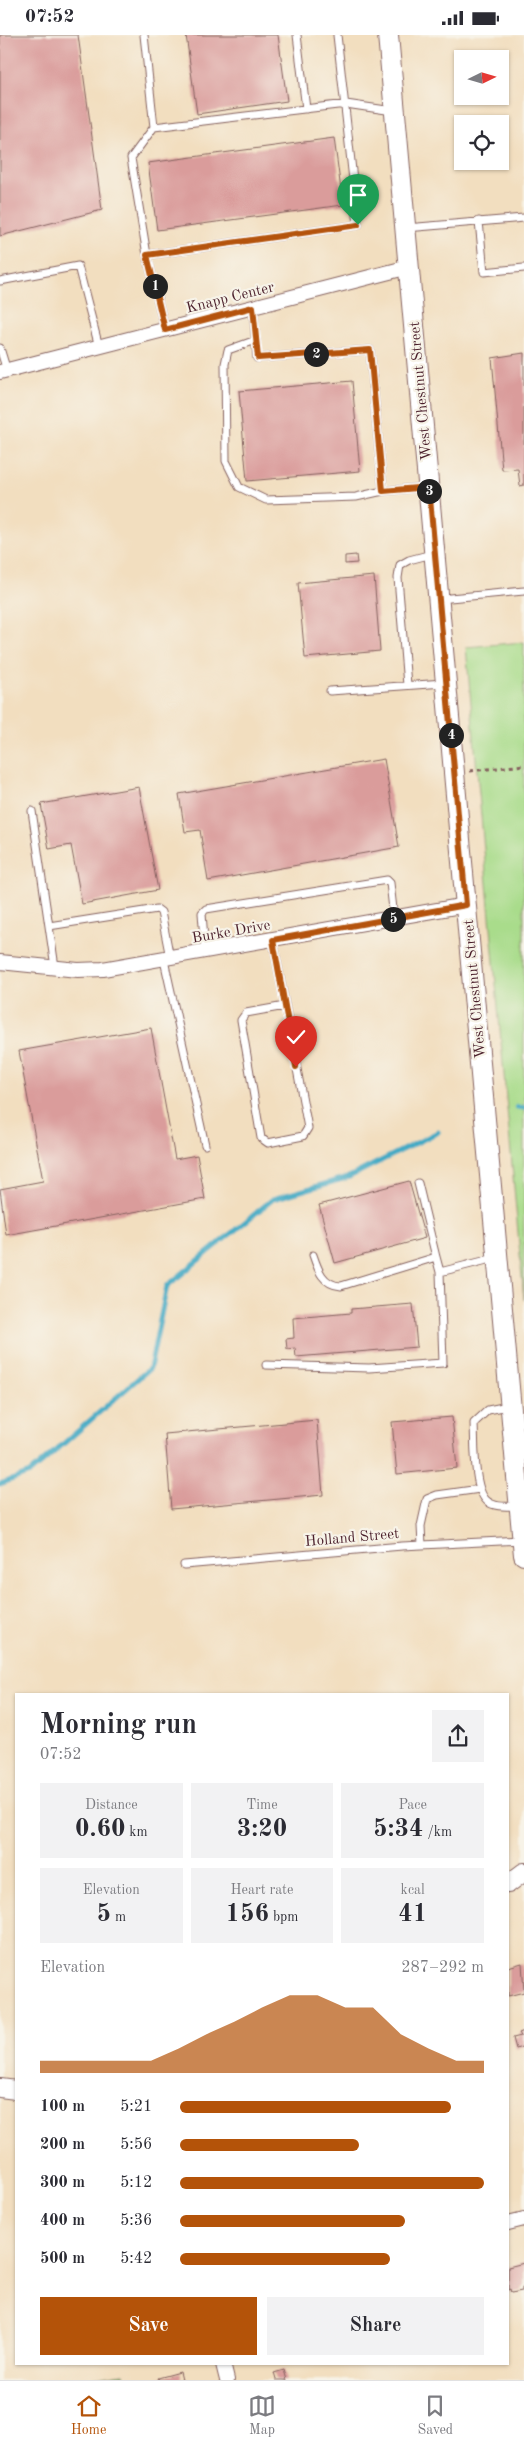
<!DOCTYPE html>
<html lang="en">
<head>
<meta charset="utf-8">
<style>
  :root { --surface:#fff; --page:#f2f2f3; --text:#2b2b33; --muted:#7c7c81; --line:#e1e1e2; --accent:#b45309 }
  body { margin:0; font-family:"Old Standard TT",serif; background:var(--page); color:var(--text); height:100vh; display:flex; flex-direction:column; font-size:19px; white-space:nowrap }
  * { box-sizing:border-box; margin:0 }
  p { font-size:16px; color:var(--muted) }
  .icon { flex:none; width:28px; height:28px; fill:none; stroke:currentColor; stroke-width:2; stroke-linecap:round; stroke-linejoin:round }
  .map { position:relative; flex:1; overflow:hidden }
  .side { position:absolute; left:15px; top:1658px; width:494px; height:672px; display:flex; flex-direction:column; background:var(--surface); border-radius:0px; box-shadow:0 1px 4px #0004 }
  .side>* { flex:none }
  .needle { width:32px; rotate:85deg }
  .buttons { position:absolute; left:454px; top:15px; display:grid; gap:10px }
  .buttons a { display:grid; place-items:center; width:55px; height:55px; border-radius:0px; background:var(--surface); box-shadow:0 1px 4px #0004; font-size:25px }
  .pin { position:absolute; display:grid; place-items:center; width:42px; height:42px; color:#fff; margin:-51px -21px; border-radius:50% 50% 50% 0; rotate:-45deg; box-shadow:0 0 5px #0007 }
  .pin .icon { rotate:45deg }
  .km { position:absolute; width:25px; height:25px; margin:-12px; border-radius:50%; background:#222; color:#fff; font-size:14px; line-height:25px; text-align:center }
  .round { display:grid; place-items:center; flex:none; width:52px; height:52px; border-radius:0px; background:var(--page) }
  .headline { display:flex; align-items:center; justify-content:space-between; height:85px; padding:0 25px }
  h1 { font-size:28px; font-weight:700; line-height:38px }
  .stats { display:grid; grid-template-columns:repeat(3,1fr); gap:8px; height:85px; padding:5px 25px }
  .stats div { display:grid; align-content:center; border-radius:0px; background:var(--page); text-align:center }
  .stats b { font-size:25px; font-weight:700 }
  .stats small { font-size:14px; font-weight:400 }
  .stats p { font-size:14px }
  .chart { height:140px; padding:10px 25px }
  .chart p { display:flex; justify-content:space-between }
  .chart svg { width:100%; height:90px; margin-top:5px; fill:var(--accent); opacity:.7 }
  .action { display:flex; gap:10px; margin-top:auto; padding:10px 25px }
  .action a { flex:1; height:58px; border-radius:0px; background:var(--accent); color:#fff; font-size:20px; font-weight:700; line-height:58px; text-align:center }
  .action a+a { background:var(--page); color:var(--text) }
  ul { padding:0 25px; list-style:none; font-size:16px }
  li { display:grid; grid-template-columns:80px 60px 1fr; align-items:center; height:38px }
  li i { height:12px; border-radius:6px; background:var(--accent) }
  .status { display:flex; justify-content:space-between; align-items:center; height:35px; padding:0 25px; background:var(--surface); direction:ltr }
  .status svg { height:14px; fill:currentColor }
  .dock { display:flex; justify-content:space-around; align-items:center; height:70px; border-top:1px solid var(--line); background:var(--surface); font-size:14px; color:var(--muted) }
  .dock a { display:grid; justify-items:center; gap:2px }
  .dock .current { color:var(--accent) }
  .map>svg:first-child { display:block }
  .green { fill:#a9dc8b; stroke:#7a7e5b }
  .forest { fill:#86bc77; stroke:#686e51 }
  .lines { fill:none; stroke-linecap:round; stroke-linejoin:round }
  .stream { stroke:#45aac5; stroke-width:5 }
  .building { fill:#da9c9b }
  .service-casing { stroke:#85625f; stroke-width:9 }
  .minor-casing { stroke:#85625f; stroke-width:16 }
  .tertiary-casing { stroke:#85625f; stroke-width:20 }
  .secondary-casing { stroke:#85625f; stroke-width:22 }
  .path { stroke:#85625f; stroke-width:3; stroke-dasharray:4 4; stroke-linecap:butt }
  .service { stroke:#fff; stroke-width:7 }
  .minor { stroke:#fff; stroke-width:14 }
  .tertiary { stroke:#fff; stroke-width:18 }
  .secondary { stroke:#fff; stroke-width:20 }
  .route-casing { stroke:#fff; stroke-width:10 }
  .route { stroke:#b45309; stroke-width:6 }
  .labels { text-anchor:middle; stroke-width:4.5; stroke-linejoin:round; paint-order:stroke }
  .street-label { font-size:15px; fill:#4a1f2b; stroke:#f7f3e8 }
</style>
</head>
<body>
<div class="status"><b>07:52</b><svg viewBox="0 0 49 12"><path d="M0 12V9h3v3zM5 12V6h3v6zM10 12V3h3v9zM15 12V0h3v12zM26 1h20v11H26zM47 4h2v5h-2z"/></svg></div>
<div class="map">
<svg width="524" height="2345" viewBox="0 0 524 2345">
  <rect width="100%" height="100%" fill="#f7f3e8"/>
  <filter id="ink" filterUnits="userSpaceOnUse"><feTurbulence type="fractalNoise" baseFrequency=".02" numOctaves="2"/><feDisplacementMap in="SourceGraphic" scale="10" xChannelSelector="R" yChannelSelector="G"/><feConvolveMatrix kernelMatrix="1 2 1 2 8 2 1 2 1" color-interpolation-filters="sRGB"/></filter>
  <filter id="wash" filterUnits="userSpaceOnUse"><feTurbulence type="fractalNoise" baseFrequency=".0096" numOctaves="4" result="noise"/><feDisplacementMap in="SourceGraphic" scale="20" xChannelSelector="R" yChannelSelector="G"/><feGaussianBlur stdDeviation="1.12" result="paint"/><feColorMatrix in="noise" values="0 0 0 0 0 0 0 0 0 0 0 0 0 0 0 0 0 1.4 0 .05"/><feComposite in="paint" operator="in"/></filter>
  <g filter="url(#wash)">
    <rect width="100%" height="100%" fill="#f2debf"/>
    <path class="green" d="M524 607V1265L466 612Z"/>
    <path class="forest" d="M124 2338 126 2345H75Z"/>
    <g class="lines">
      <path class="stream" d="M517 1072 524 1073
        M0 1449 30 1438 150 1333 167 1251 273 1164 349 1142 438 1097"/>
    </g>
    <g id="blocks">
      <path class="building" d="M0 0H78L102 175 0 201Z
        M186 0H278L287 66 197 79Z
        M334 103 343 170 157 195 148 128Z
        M524 318V450L520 451 518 434 502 435 492 323Z
        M352 346 360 436 247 446 239 356Z
        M356 520 357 528 345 529V521Z
        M374 541 380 616 305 623 298 548Z
        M384 724 399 812 208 846 200 795 185 797 179 759Z
        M139 752 158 855 82 869 71 810 49 814 41 769Z
        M151 993 175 1124 197 1120 205 1164 6 1200 0 1154 43 1146 19 1016Z
        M409 1146 425 1203 335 1228 319 1170Z
        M413 1269 417 1312 296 1322 295 1313 287 1314 286 1304 294 1303 293 1283 351 1278V1274Z
        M452 1382 457 1433 397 1439 392 1387Z
        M317 1385 323 1460 171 1474 165 1399Z
        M522 1928 524 1957 508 1961V1932Z
        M524 1996V2011L516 2014 513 2003 521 2001 519 1998Z
        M524 2228V2253H522V2256L511 2258 510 2254 508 2255V2232Z
        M284 2335 287 2345H276L274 2338Z
        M180 2337 182 2345H159L158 2343Z"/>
    </g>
  </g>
  <g filter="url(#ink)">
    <use href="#blocks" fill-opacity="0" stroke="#85625f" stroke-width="1"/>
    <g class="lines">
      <g class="service-casing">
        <path id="service" d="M144 0 154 92
          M297 0 306 74
          M479 186 484 237 524 233
          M406 193 524 183
          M147 220 358 190 337 0
          M0 246 78 231 99 312
          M253 272 257 323 370 315 383 456 426 452
          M165 295 147 220 131 123 154 92 346 69 393 76
          M256 305 228 315 225 329 226 426 239 452 266 465 356 462 383 456
          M0 313 7 336
          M439 564 524 556
          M407 650 398 543 400 530 409 525 432 519
          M330 656 444 648
          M32 776 55 932
          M49 891 157 874 161 877 170 923
          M273 905 308 1093 303 1101 268 1108 261 1103 241 985 246 978 285 971
          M205 917 202 878 206 874 387 845 390 848 394 883
          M164 925 205 1110
          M313 1220C318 1235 323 1250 341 1251L436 1222 418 1148
          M436 1222 440 1237
          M266 1330 369 1333 443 1328 440 1237 495 1223
          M508 1371 488 1375 474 1388C475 1406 473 1454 487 1466 495 1473 508 1471 518 1471
          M422 1510 421 1491 427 1464 437 1460 480 1454
          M184 1530 402 1511 522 1505"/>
      </g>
      <g class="minor-casing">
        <path id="minor" d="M0 337 409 232
          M0 927 78 935 103 934 466 870
          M508 2188 524 2184
          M223 2329 227 2345"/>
      </g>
      <g class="tertiary-casing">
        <path id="tertiary" d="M508 1849 524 1837
          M0 2053 16 2055"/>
      </g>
      <g class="secondary-casing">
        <path id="secondary" d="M388 0 524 1520"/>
      </g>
      <path class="path" d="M470 736 524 730"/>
      <use href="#service" class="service"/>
      <use href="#minor" class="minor"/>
      <use href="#tertiary" class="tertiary"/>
      <use href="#secondary" class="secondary"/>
    </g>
  </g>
  <g class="lines" filter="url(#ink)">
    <g class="route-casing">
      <path id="route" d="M296 1032 273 905 466 870 429 452 383 456 370 315 258 323 253 272 165 295 147 220 358 190"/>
    </g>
    <use href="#route" class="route"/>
  </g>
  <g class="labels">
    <g class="street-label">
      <text transform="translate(230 262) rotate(-14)" y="5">Knapp Center</text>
      <text transform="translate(420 356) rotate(-95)" y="5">West Chestnut Street</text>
      <text transform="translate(231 896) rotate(-10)" y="5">Burke Drive</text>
      <text transform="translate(474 954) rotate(-95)" y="5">West Chestnut Street</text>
      <text transform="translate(352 1502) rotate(-5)" y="5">Holland Street</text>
    </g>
  </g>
</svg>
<div class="buttons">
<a><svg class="needle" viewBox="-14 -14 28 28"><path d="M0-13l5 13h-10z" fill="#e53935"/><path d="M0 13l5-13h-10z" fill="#7c7c81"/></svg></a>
<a><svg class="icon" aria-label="locate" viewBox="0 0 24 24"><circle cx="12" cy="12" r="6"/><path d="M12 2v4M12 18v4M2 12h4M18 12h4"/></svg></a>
</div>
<div class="pin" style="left:358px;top:190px;background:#1e9e55"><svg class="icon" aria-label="arrive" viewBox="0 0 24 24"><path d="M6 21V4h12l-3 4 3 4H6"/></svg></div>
<div class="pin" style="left:296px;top:1032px;background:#d93025"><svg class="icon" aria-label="check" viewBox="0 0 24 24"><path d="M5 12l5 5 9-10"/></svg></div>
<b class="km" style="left:155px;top:251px">1</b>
<b class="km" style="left:316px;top:319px">2</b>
<b class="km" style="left:429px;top:456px">3</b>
<b class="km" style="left:451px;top:700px">4</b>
<b class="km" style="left:393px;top:884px">5</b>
<section class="side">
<div class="headline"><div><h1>Morning run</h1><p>07:52</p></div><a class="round"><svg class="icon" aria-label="share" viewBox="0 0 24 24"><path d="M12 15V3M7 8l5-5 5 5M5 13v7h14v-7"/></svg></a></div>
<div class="stats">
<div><p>Distance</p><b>0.60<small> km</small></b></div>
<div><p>Time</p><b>3:20</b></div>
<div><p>Pace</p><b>5:34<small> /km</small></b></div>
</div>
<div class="stats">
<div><p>Elevation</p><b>5<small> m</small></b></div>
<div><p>Heart rate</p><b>156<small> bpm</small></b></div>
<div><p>kcal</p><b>41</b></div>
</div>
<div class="chart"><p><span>Elevation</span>287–292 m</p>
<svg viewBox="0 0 160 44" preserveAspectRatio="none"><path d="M0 44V38L10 38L20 38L30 38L40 38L50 32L60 25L70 19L80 12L90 6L100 6L110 12L120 12L130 25L140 32L150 38L160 38V44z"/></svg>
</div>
<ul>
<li><b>100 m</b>5:21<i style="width:89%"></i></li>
<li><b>200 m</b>5:56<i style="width:59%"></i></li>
<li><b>300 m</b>5:12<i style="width:100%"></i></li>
<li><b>400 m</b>5:36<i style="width:74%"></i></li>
<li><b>500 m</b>5:42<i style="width:69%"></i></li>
</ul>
<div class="action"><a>Save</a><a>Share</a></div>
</section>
</div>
<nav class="dock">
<a class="current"><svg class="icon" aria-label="home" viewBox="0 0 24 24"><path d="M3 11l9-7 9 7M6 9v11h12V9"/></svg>Home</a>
<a><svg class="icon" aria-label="map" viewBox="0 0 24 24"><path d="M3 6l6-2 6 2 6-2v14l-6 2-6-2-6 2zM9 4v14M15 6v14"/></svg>Map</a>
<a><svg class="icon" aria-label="saved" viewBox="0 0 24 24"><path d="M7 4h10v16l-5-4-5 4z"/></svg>Saved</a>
</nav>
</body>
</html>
